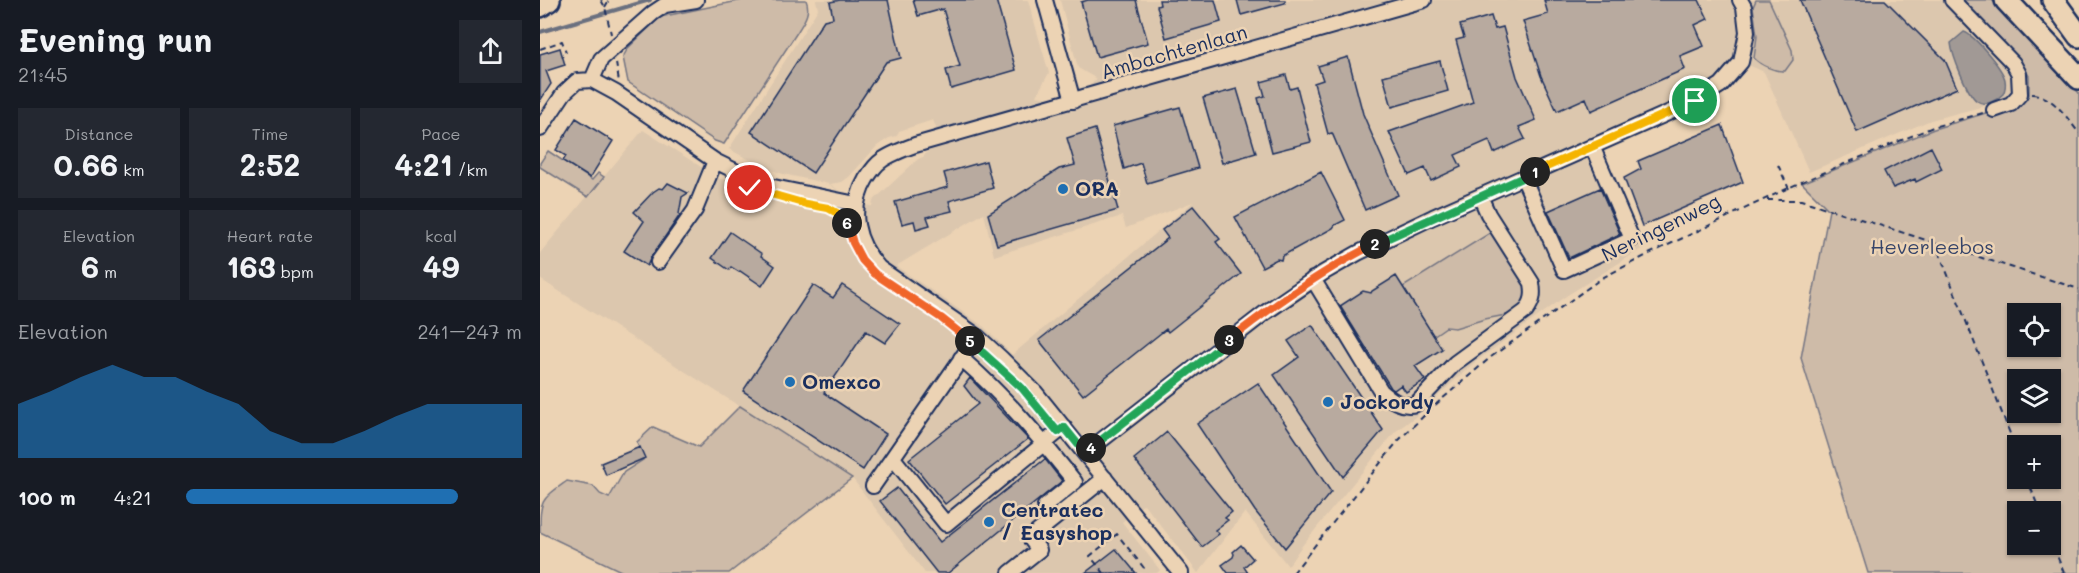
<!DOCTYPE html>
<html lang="en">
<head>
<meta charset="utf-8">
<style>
  :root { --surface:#171b24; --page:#242831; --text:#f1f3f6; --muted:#9ea1a6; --accent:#1f6fb2 }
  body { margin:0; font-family:Mali,sans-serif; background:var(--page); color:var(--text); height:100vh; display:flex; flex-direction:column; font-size:22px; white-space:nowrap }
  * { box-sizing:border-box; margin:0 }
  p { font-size:20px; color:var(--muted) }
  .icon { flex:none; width:33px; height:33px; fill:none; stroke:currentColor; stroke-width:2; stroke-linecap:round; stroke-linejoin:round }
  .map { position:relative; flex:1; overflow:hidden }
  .drawer { display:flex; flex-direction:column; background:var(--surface); width:540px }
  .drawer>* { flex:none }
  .fabs { position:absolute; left:1467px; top:303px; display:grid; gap:12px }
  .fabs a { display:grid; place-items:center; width:54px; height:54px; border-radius:0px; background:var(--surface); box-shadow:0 2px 4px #0004; font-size:30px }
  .pin { position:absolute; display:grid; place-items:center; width:51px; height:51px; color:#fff; margin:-26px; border:3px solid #fff; border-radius:50%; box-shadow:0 2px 6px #0007 }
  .km { position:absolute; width:30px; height:30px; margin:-15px; border-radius:50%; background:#222; color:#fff; font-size:16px; line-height:30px; text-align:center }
  .round { display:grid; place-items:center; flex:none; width:63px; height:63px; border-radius:0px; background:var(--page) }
  .summary { display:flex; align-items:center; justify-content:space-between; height:102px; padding:0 18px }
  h1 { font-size:33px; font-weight:800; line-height:45px }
  .metrics { display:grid; grid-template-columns:repeat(3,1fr); gap:9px; height:102px; padding:6px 18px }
  .metrics div { display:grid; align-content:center; border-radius:0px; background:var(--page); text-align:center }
  .metrics b { font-size:30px; font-weight:800 }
  .metrics small { font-size:16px; font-weight:400 }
  .metrics p { font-size:16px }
  .chart { height:168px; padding:12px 18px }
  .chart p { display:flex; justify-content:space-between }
  .chart svg { width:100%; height:108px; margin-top:6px; fill:var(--accent); opacity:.7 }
  ul { padding:0 18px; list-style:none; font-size:20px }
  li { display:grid; grid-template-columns:96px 72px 1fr; align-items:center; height:45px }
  li i { height:15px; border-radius:8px; background:var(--accent) }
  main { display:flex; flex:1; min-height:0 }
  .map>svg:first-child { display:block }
  .built { fill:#dcc7ae; fill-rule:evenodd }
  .green { fill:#cebba8; stroke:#747583; stroke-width:1.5; fill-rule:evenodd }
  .water { fill:#a19995; stroke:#6b6f7f; stroke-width:1.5 }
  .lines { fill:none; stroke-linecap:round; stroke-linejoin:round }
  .stream { stroke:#6b6f7f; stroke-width:4 }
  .building { fill:#b8aa9f; stroke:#1b2f5e; stroke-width:1.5 }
  .minor-casing { stroke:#1b2f5e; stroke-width:18 }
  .highway-casing { stroke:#1b2f5e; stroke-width:26 }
  .path { stroke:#1b2f5e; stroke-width:2; stroke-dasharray:6 4.5; stroke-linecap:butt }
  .minor { stroke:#ecd3b4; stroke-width:14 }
  .highway { stroke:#ecd3b4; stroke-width:21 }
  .split-1-casing { stroke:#fff; stroke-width:12 }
  .split-2-casing { stroke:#fff; stroke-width:12 }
  .split-3-casing { stroke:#fff; stroke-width:12 }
  .split-4-casing { stroke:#fff; stroke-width:12 }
  .split-5-casing { stroke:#fff; stroke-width:12 }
  .split-6-casing { stroke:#fff; stroke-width:12 }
  .split-7-casing { stroke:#fff; stroke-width:12 }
  .split-1 { stroke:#f5b400; stroke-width:8 }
  .split-2 { stroke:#22a559; stroke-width:8 }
  .split-3 { stroke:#f0652b; stroke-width:8 }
  .split-4 { stroke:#22a559; stroke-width:8 }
  .split-5 { stroke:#22a559; stroke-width:8 }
  .split-6 { stroke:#f0652b; stroke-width:8 }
  .split-7 { stroke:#f5b400; stroke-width:8 }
  .poi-dot { fill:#1f6fb2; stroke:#ecd3b4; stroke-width:2 }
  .labels { text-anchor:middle; stroke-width:5; stroke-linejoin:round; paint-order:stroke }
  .street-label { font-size:20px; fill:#1b2f5e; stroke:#ecd3b4 }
  .poi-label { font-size:20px; font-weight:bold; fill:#1b2f5e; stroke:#ecd3b4; text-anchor:start }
  .park-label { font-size:20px; fill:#364469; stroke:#ecd3b4 }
</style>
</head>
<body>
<main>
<section class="drawer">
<div class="summary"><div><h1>Evening run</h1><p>21:45</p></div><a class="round"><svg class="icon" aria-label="share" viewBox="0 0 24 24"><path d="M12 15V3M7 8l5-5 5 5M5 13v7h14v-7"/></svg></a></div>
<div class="metrics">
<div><p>Distance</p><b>0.66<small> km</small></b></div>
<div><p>Time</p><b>2:52</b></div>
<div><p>Pace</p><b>4:21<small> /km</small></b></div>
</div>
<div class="metrics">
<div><p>Elevation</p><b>6<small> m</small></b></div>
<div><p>Heart rate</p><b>163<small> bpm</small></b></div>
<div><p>kcal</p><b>49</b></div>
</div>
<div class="chart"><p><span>Elevation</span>241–247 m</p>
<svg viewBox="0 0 160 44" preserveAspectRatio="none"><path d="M0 44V22L10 17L20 11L30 6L40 11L50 11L60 17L70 22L80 33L90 38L100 38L110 33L120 27L130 22L140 22L150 22L160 22V44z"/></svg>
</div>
<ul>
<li><b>100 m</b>4:21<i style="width:81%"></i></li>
</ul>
</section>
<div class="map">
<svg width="1539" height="573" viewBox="0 0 1539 573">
  <rect width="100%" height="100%" fill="#ecd3b4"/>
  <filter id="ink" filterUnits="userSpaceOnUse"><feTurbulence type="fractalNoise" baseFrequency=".0167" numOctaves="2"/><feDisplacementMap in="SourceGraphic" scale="12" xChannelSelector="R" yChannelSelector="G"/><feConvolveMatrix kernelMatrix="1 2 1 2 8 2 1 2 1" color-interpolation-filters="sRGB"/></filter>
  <g filter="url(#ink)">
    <path class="built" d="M276 0H488L509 73 496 96 533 101 557 79 538 68 520 0H1405L1471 74 1475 85 1471 95 1460 102 1391 120 1269 172 1224 72 1202 62 1181 85 1060 143 1103 248 1026 296 934 363 876 416 855 432 761 547 748 566 705 512 658 573 604 504 582 522 620 570 617 573H385L312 478 0 279V253L103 130 180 179 224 185 264 202 315 204 289 184 243 174 221 166 189 149 278 9ZM393 120 400 138 383 157 378 159 333 201 332 206 316 204 290 184 302 182 309 177 337 146 349 138 357 136 359 131ZM653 202 472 355 443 326 356 266 444 213 454 256 582 216 586 228Z"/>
    <path class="green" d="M203 0H266C271 12 264 21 258 31L184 144 175 141 88 82 83 57 88 48 120 17Z
      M1216 0H1229L1252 50 1253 60 1245 71C1236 72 1220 65 1214 58L1217 36 1213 7Z
      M1417 0H1452L1539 93V573H1328L1261 358 1289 210 1262 183 1394 129 1481 102 1489 95V76L1482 64ZM1478 314H1510V346H1478ZM1478 380H1510V412H1478ZM1478 446H1510V478H1478ZM1478 512H1510V544H1478Z
      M8 151 52 180 58 173 64 177 48 197 0 167V163Z
      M953 231 983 281 986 288V300L976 313 945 319 915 328 906 327 893 336 863 287Z
      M200 406 312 478 189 573H85L0 532C0 499 1 500 27 481L53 486 60 494 69 498 84 472 103 460 97 442 113 427 159 447Z"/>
    <path class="water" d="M1424 32C1434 35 1463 69 1465 80 1466 85 1465 90 1463 94 1457 100 1446 107 1437 101 1427 94 1412 55 1411 43Z"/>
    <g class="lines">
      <path class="stream" d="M0 32 110 0"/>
    </g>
    <path class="building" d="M300 0H348L361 58 346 62 273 173 211 132 284 20 293 18 290 2Z
      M373 0H456L476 70 411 89 406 70 420 66 403 9 378 16Z
      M548 0H596L608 43 557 57 541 2Z
      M619 0H675L681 22 626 38 617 6 620 5Z
      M697 0H745V3L701 15Z
      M1004 0H1159L1168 19 1155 25 1164 46 1140 56 1145 69 1051 111 1046 98 1017 111 1001 76 983 21 1008 14Z
      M1260 0H1345L1405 60 1417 88 1317 132Z
      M951 16 955 29 963 27 977 77 996 120 979 127 985 139 954 153 949 140 915 155 921 167 891 181 885 168 869 175 849 132 933 102 916 40 924 38 920 25Z
      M20 48 25 65 6 71 11 84 0 101V54Z
      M808 57 823 114 858 195 825 210 792 133 788 134 774 83 783 80 778 66Z
      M900 61 908 91 852 107 843 76Z
      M746 75 750 89 757 87 771 142 732 152 718 98 725 96 721 82Z
      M697 89 716 153 682 163 663 98Z
      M640 107 658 168 607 183 601 163 584 169 573 126Z
      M36 118 73 141 50 178 23 161 26 156 16 150Z
      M1182 125 1203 182 1102 226 1084 178 1101 169 1098 161Z
      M555 129 578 210 457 245 448 214 519 169 535 165 527 138Z
      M1391 147 1402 169 1376 182 1375 179 1353 188 1344 171Z
      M446 161 453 188 409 201 412 211 387 217 390 225 376 229 374 221 362 224 355 202 408 187 404 173Z
      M781 172 805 220 795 225 793 228 742 256 741 260 737 259 722 267 695 217Z
      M128 183 148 193 142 197 139 214 140 215 111 257 107 266 84 251 104 221 94 212 113 192 119 188 123 189Z
      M1060 188 1080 234 1029 258 1008 211Z
      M653 206 680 239 676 242 701 274 628 332 626 329 543 395 499 340 628 238 622 230Z
      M190 232 222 254 221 256 235 266 222 286 200 271 199 272 191 267 189 270 172 258Z
      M856 276 902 349 875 366 885 380 866 392 861 385 854 390 851 388 800 306 823 291 831 293 832 291Z
      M273 285 293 298 302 285 360 324 345 343 326 331 284 393 346 434 323 470 203 391Z
      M772 325 843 430 803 477 734 375 759 357 748 341Z
      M430 378 488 439 405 504 369 459 438 404 424 386Z
      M718 383 791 492 745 548 715 511 657 424Z
      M627 432 692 512 685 518 688 520 675 530 679 534 662 547 594 459Z
      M100 447 105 458 66 475 61 463Z
      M505 459 522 481 408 573H397L340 501 357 488 400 542Z
      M701 545 713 559 704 567 708 573H688L682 565 693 557 694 554 693 552Z
      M576 549 596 573H545Z"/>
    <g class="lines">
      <g class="minor-casing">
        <path id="minor" d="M505 0 533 101
          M1412 0 1473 63 1479 74 1480 94 1471 104 1454 110
          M52 80 61 59 113 13 125 5 156 0
          M0 129 24 93 37 81 52 80 76 93 175 161 224 185 316 204
          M983 177 1024 270 1092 239 1052 146
          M118 262 155 210 175 161
          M773 279 841 391C851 400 862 408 876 404L915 363 986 311C993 301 994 295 992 283L948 214 940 196
          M421 358C465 396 499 437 535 482L505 506
          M545 453 726 312 783 273 818 253 893 217 1155 101 1181 85 1201 62 1207 32 1204 7 1200 0
          M353 458 406 524 524 427
          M333 486 437 336
          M470 573 499 550 490 538 565 478
          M641 573 495 392 462 359 437 336 339 268C316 242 308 210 326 179 330 173 335 165 341 161 350 154 364 149 375 145L884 0"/>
      </g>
      <g class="highway-casing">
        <path id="highway" d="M1466 0 1539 78
          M1513 0 1539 36
          M0 6 9 0"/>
      </g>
      <path class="path" d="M61 0 65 7 71 34
        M65 7 69 0
        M0 49 22 41 26 52
        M76 63 79 82
        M1492 94C1513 95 1527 118 1539 133
        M1238 165 1249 189
        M1227 200H1261L1539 289
        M1395 242 1478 454
        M1487 478 1500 512
        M1510 538 1524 573
        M564 573 550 556 577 534 604 568 602 571
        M753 573 858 441 894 406 951 357 1062 278 1109 254 1259 183 1393 127 1443 113"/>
      <use href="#minor" class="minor"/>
      <use href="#highway" class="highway"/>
    </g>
  </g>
  <g class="lines" filter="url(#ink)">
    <g class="split-1-casing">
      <path id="split-1" d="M995 172 1155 101"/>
    </g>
    <g class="split-2-casing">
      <path id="split-2" d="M835 244 995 172"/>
    </g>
    <g class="split-3-casing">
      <path id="split-3" d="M689 340C735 304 783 270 835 244"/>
    </g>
    <g class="split-4-casing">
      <path id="split-4" d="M551 448 689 340"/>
    </g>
    <g class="split-5-casing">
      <path id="split-5" d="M430 341 482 388 518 432 524 427 545 453 551 448"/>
    </g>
    <g class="split-6-casing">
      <path id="split-6" d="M307 223 313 243 322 260 335 274 401 318 430 341"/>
    </g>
    <g class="split-7-casing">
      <path id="split-7" d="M210 188 266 204 288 208 299 214 307 223"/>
    </g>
    <use href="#split-1" class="split-1"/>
    <use href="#split-2" class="split-2"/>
    <use href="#split-3" class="split-3"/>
    <use href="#split-4" class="split-4"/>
    <use href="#split-5" class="split-5"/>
    <use href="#split-6" class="split-6"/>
    <use href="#split-7" class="split-7"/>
  </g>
  <g class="poi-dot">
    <circle cx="523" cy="189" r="6"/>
    <circle cx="250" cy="382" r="6"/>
    <circle cx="788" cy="402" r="6"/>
    <circle cx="449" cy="522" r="6"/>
  </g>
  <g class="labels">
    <g class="street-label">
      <text transform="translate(634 52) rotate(-16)" y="7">Ambachtenlaan</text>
      <text transform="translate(1121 228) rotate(-26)" y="7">Neringenweg</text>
    </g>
    <g class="poi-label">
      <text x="535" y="196">ORA</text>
      <text x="262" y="389">Omexco</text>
      <text x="800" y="409">Jockordy</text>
      <text x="461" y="517">Centratec<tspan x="461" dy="23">/ Easyshop</tspan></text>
    </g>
    <g class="park-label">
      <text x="1392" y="254">Heverleebos</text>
    </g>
  </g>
</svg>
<div class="fabs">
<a><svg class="icon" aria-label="locate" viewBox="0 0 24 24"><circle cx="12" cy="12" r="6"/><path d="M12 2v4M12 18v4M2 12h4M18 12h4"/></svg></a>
<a><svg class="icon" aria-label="layers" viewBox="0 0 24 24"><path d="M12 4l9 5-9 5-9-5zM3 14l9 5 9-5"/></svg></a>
<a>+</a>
<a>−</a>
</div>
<div class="pin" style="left:1155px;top:101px;background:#1e9e55"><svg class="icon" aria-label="arrive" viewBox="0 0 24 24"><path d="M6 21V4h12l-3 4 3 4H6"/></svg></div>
<div class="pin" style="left:210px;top:188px;background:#d93025"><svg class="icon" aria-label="check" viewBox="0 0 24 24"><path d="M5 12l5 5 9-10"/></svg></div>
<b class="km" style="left:995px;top:172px">1</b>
<b class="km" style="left:835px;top:244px">2</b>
<b class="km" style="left:689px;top:340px">3</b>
<b class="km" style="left:551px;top:448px">4</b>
<b class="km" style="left:430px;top:341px">5</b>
<b class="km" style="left:307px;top:223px">6</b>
</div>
</main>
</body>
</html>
